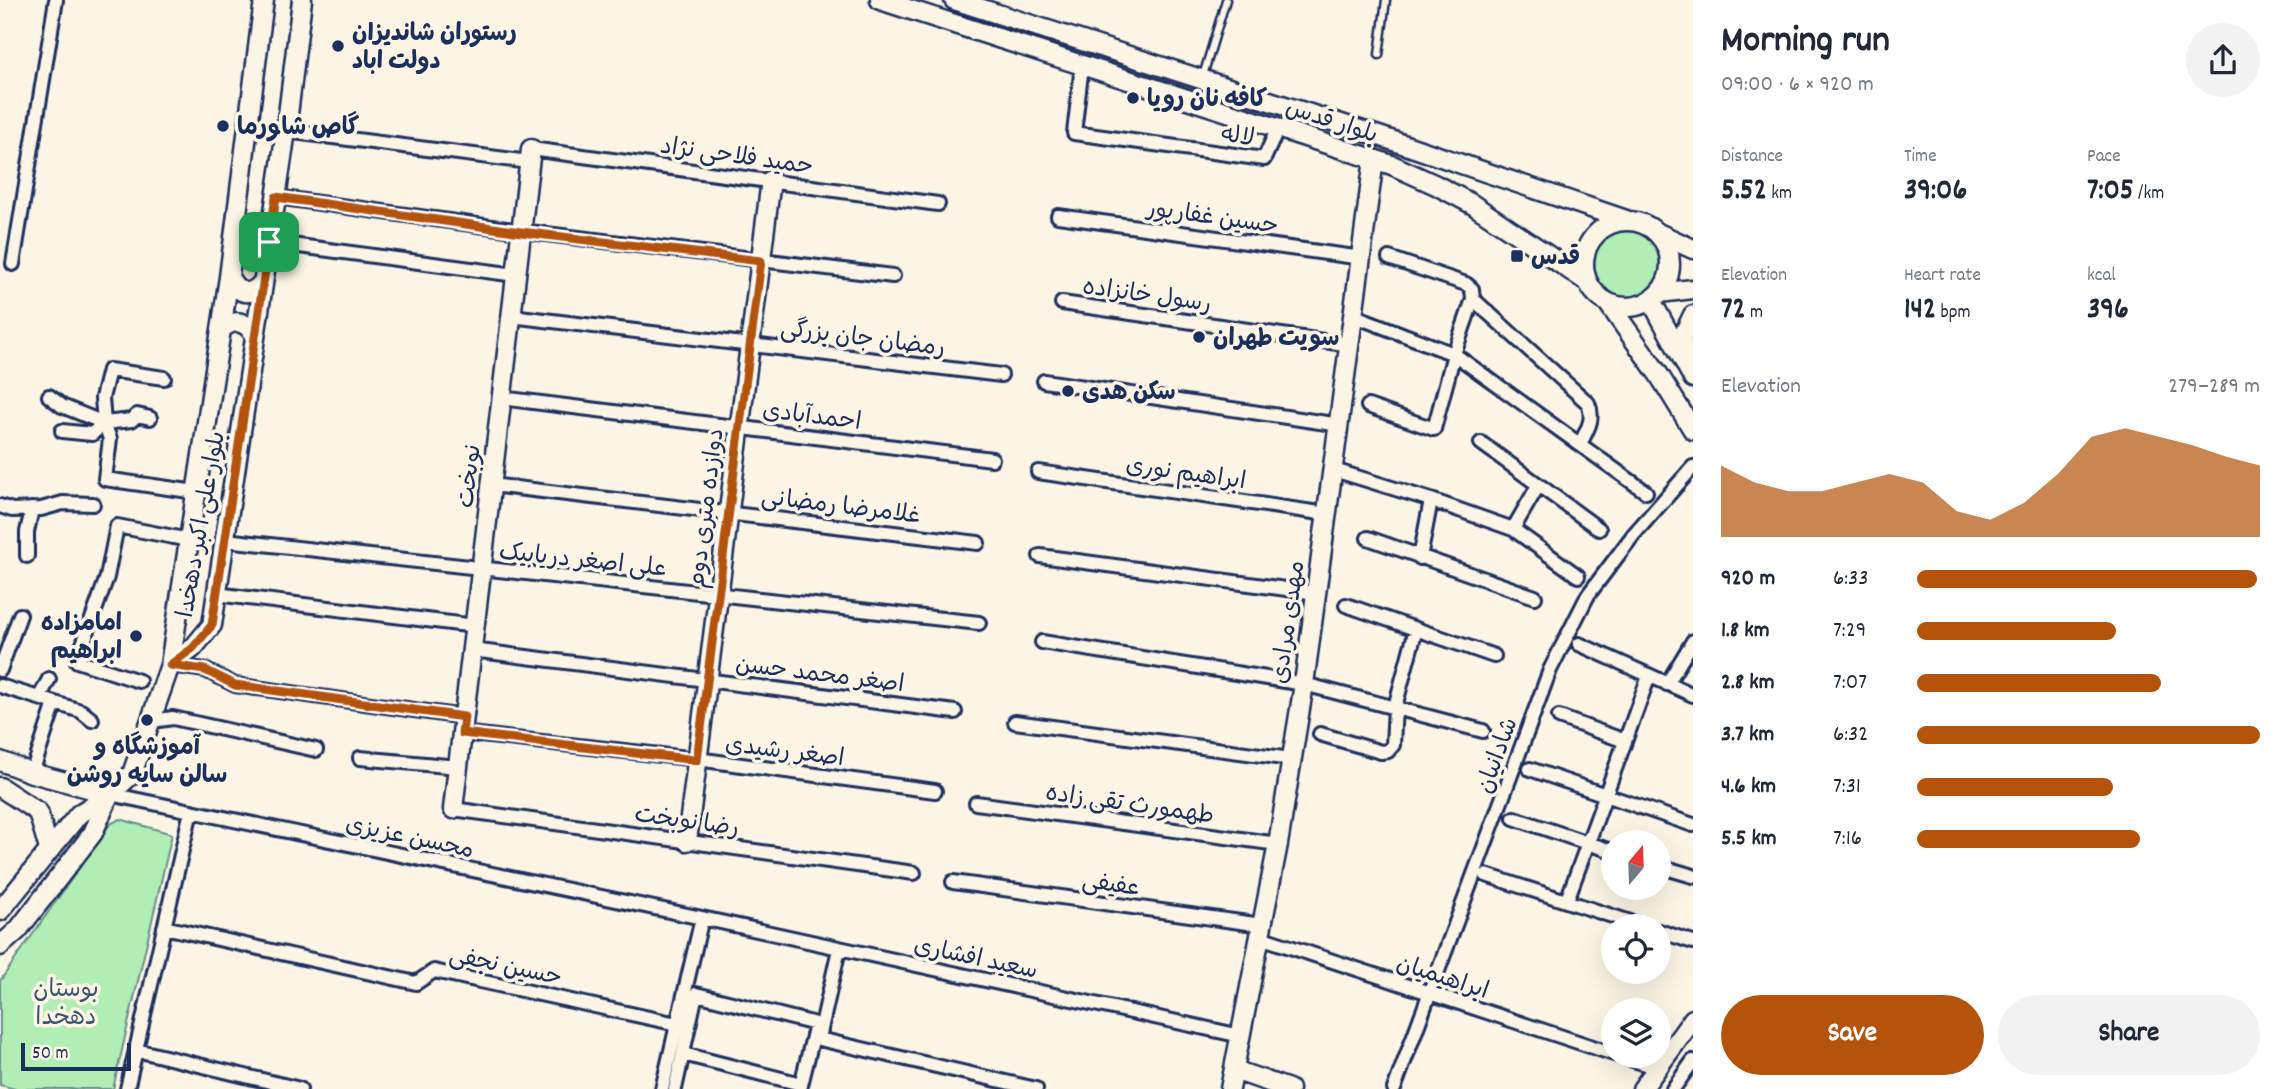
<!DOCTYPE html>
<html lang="en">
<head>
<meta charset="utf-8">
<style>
  :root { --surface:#fff; --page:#f2f2f3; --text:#1f2937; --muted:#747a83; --accent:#b45309 }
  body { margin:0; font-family:Dekko,"Playpen Sans Arabic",sans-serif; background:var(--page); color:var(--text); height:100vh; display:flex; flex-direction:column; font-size:26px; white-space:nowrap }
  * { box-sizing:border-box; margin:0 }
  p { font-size:23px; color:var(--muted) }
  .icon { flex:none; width:38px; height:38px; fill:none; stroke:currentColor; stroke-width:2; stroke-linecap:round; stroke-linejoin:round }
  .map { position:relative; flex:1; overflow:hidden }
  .details { display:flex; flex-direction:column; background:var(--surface); width:595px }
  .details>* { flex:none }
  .needle { width:46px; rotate:19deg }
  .fabs { position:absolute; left:1601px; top:830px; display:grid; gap:14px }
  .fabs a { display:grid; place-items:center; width:70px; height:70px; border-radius:50%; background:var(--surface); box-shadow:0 7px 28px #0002; font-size:35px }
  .scale { position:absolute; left:21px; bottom:18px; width:110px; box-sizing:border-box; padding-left:7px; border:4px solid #1b2f5e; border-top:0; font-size:19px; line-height:24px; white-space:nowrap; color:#1b2f5e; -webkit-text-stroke:5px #fcf5e5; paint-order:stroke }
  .pin { position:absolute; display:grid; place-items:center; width:60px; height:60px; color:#fff; margin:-30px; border-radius:14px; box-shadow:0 4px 10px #0006 }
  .round { display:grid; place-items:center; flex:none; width:74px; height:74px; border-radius:37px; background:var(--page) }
  .summary { display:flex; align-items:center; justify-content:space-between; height:119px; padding:0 28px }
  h1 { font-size:38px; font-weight:800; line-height:52px }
  .metrics { display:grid; grid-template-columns:repeat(3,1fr); gap:10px; height:119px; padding:7px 28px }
  .metrics div { display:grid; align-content:center }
  .metrics b { font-size:30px; font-weight:800 }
  .metrics small { font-size:19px; font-weight:400 }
  .metrics p { font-size:19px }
  .chart { height:196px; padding:14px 28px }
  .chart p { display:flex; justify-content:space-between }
  .chart svg { width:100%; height:126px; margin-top:7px; fill:var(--accent); opacity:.7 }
  .primary-button { display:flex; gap:14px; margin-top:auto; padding:14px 28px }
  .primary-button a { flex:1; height:80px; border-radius:42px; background:var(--accent); color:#fff; font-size:28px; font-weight:800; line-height:80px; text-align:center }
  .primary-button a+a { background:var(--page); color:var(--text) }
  ul { padding:0 28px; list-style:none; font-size:23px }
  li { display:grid; grid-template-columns:112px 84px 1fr; align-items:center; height:52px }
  li i { height:18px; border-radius:9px; background:var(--accent) }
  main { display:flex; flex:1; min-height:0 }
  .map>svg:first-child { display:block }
  .green { fill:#b0eeb5; stroke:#668e8a; stroke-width:2 }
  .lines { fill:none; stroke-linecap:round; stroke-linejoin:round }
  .lane-casing { stroke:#1b2f5e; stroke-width:11 }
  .street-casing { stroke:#1b2f5e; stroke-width:18 }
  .secondary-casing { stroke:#1b2f5e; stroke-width:23 }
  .lane { stroke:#fcf5e5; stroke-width:6 }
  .street { stroke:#fcf5e5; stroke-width:12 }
  .secondary { stroke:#fcf5e5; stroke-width:18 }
  .route-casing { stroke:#fff; stroke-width:14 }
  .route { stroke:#b45309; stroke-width:9 }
  .poi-dot { fill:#1b2f5e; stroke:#fcf5e5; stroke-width:2.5 }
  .labels { text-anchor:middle; stroke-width:7; stroke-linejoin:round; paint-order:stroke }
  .poi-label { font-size:24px; font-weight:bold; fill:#1b2f5e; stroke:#fcf5e5; text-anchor:start }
  .street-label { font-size:24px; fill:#1b2f5e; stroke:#fcf5e5 }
  .park-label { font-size:24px; fill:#39556f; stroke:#fcf5e5 }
</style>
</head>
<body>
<main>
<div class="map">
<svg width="1693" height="1089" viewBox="0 0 1693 1089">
  <rect width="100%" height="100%" fill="#fcf5e5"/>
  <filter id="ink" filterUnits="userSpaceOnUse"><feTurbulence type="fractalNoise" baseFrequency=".0143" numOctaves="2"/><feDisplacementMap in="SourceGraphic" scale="14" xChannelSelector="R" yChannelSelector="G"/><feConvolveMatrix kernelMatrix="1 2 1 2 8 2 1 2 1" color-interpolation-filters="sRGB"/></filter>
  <g filter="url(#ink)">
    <path class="green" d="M1589 264a38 38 0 1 1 76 0a38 38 0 1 1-76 0Z
      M120 819 172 834 113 1089H15L0 1085V981L110 824Z"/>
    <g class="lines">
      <g class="lane-casing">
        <path id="lane" d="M1379 55 1386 0
          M1202 79 1226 0"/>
      </g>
      <g class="street-casing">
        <path id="street" d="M1082 65 1074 133 1264 159 1278 128
          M286 131 529 162
          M531 149 938 204
          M276 197 521 231 893 276
          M1058 216 1362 258
          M269 242 516 275
          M13 264 56 0
          M1473 299 1588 403C1595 419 1587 430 1580 444
          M1062 303 1351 345
          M511 316 1001 375
          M1355 316 1454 354 1646 492
          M164 378 109 370 102 398 104 423 110 439 105 479 196 492
          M1044 381 1340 425
          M49 396 62 406 104 423 132 420 137 415 150 418
          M501 398 992 459
          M1368 406 1434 429 1454 354 1473 299 1472 289 1466 284 1389 258
          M62 431 92 434 104 423
          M1481 443 1599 529
          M1334 470 1431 500 1513 529 1578 576
          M1038 472 1327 514
          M491 485 978 543
          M0 506 12 510 41 509 63 503 93 504
          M1513 529 1538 486
          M1368 538 1535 597
          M225 540 979 623
          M27 556V532L32 509
          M1040 556 1316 593
          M1420 558 1431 500
          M216 594 475 626
          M1346 605 1494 656
          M1042 642 1304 684 1483 731
          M1579 644 1693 695
          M472 650 955 712
          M170 665 205 670 235 685 464 717
          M0 670 20 615
          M139 681 77 661 107 577 117 526 189 540
          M1667 684 1693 641
          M0 686 81 711 92 720
          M39 698 49 679
          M1559 717 1625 741
          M152 721 173 718 316 750
          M1015 722 1291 759
          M462 733 697 759 935 791
          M1320 734 1381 752 1388 751 1393 745 1395 707 1416 629
          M360 758 458 767
          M1530 769 1693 825
          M32 773 55 703
          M110 794 702 918 1241 1036
          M976 803 1278 844
          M453 809 914 873
          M1514 818 1614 852
          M1659 866 1693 876
          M1486 875 1643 926
          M953 882 1262 925
          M1567 900 1649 676
          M164 927 416 983 434 971 677 1024
          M1659 931 1693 942
          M1260 937 1614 1054
          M820 1034 839 949
          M819 1039 1036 1089
          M136 1050 300 1089
          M683 1054 801 1084
          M1618 1055 1657 1068
          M127 1089 191 811
          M662 1089 702 918
          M675 1089 696 994 816 1024 800 1089
          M1394 1089 1550 670 1588 595 1634 534 1693 467
          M1673 1089 1693 1061"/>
      </g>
      <g class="secondary-casing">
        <path id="secondary" d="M880 0 1392 165 1436 185 1472 204 1586 281
          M954 0 1382 137 1626 220
          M1584 264a43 43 0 1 1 86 0a43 43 0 1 1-86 0Z
          M1658 233 1693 249
          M229 277C238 294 250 298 263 282
          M1659 293 1693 289
          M1651 300 1693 378
          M1608 303 1659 375 1693 430
          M221 329C236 318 245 321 255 335
          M1685 357 1682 338 1693 315
          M170 665 193 648 212 625 286 131 302 0
          M0 761 32 773 110 794
          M0 787 38 812 49 849
          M453 809 531 149
          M687 841 771 180
          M0 911 79 814 110 794 132 774 170 665 229 277 264 0
          M0 946 18 930 93 833 110 794
          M1234 1070 1289 1089
          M1230 1089 1278 844 1304 684 1374 159
          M1642 1089 1693 1019"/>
      </g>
      <use href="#lane" class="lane"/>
      <use href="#street" class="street"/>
      <use href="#secondary" class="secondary"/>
    </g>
  </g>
  <g class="lines" filter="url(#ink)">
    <g class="route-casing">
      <path id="route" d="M276 197 521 232 761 261 697 760 462 733 464 717 235 685 205 670 170 665 193 648 212 625Z"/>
    </g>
    <use href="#route" class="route"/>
  </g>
  <g class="poi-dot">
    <circle cx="338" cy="46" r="7"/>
    <circle cx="1133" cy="98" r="7"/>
    <circle cx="223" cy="126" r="7"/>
    <rect x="1510" y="249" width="14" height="14" rx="3.5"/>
    <circle cx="1199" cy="337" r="7"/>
    <circle cx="1068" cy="391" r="7"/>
    <circle cx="136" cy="636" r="7"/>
    <circle cx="147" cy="720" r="7"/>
  </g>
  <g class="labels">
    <g class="poi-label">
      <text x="352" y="40">رستوران شاندیزان<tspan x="352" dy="28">دولت اباد</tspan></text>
      <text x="1147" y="106">کافه نان رویا</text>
      <text x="237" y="134">گاص شاورما</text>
      <text x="1531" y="264">قدس</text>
      <text x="1213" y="345">سويت طهران</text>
      <text x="1082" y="399">سكن هدى</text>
      <text x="122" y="630" text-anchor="end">امامزاده<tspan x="122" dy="28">ابراهیم</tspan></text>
      <text x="147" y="754" text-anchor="middle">آموزشگاه و<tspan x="147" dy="28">سالن سایه روشن</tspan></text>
    </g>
    <g class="street-label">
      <text transform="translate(1332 120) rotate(18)" y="8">بلوار قدس</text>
      <text transform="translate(1238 135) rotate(8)" y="8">لاله</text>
      <text transform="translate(737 155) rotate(8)" y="8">حمید فلاحی نژاد</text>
      <text transform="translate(1213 216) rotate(8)" y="8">حسین غفارپور</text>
      <text transform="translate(1147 294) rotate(8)" y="8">رسول خانزاده</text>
      <text transform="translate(863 337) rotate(7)" y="8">رمضان جان بزرگی</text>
      <text transform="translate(812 415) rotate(7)" y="8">احمدآبادی</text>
      <text transform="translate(1186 472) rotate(8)" y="8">ابراهیم نوری</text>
      <text transform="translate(468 476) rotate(-83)" y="8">نوبخت</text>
      <text transform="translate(841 505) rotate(7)" y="8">غلامرضا رمضانی</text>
      <text transform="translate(705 508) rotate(-83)" y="8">دوازده متری دوم</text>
      <text transform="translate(200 524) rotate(-80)" y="8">بلوار علی اکبر دهخدا</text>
      <text transform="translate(583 559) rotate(6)" y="8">علی اصغر دریابیک</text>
      <text transform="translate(1287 622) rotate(-82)" y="8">مهدی مرادی</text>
      <text transform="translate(820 673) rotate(7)" y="8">اصغر محمد حسن</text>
      <text transform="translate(785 750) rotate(7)" y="8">اصغر رشیدی</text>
      <text transform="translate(1496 755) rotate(-70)" y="8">شادانیان</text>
      <text transform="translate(1130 803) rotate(8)" y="8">طهمورث تقی زاده</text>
      <text transform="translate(687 820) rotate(8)" y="8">رضا نوبخت</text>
      <text transform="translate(410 836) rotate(12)" y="8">محسن عزیزی</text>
      <text transform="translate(1111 883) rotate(8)" y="8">عفیفی</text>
      <text transform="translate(976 957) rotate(12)" y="8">سعید افشاری</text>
      <text transform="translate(506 965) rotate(12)" y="8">حسین نجفی</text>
      <text transform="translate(1443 976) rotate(18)" y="8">ابراهیمیان</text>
    </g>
    <g class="park-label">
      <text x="66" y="996">بوستان<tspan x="66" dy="28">دهخدا</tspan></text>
    </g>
  </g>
</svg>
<div class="fabs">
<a><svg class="needle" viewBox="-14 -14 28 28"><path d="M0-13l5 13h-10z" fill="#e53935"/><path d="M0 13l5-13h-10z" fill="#747a83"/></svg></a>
<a><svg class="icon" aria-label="locate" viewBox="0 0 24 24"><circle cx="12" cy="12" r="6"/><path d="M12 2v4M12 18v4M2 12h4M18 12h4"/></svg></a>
<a><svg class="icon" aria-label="layers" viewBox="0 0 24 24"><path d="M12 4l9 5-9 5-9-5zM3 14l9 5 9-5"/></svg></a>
</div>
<div class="scale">50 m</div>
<div class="pin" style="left:269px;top:242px;background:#1e9e55"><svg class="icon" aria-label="arrive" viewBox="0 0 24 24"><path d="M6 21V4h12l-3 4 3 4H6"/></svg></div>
</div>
<section class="details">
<div class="summary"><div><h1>Morning run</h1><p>09:00 · 6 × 920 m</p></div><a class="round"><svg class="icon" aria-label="share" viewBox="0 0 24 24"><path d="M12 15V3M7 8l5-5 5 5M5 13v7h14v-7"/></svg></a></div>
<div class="metrics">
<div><p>Distance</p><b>5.52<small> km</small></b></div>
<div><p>Time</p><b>39:06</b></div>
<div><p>Pace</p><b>7:05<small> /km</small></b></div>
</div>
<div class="metrics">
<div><p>Elevation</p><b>72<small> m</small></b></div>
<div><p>Heart rate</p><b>142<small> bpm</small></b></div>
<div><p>kcal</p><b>396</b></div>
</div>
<div class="chart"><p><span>Elevation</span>279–289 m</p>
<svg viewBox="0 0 160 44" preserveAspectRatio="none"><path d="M0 44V19L10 25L20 28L30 28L40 25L50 22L60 25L70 35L80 38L90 32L100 22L110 9L120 6L130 9L140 12L150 16L160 19V44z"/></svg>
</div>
<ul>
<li><b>920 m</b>6:33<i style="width:99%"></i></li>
<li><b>1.8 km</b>7:29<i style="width:58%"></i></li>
<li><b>2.8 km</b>7:07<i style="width:71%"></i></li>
<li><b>3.7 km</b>6:32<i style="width:100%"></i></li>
<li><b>4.6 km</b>7:31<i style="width:57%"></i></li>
<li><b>5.5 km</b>7:16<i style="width:65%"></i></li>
</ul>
<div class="primary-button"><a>Save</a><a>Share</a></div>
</section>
</main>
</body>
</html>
